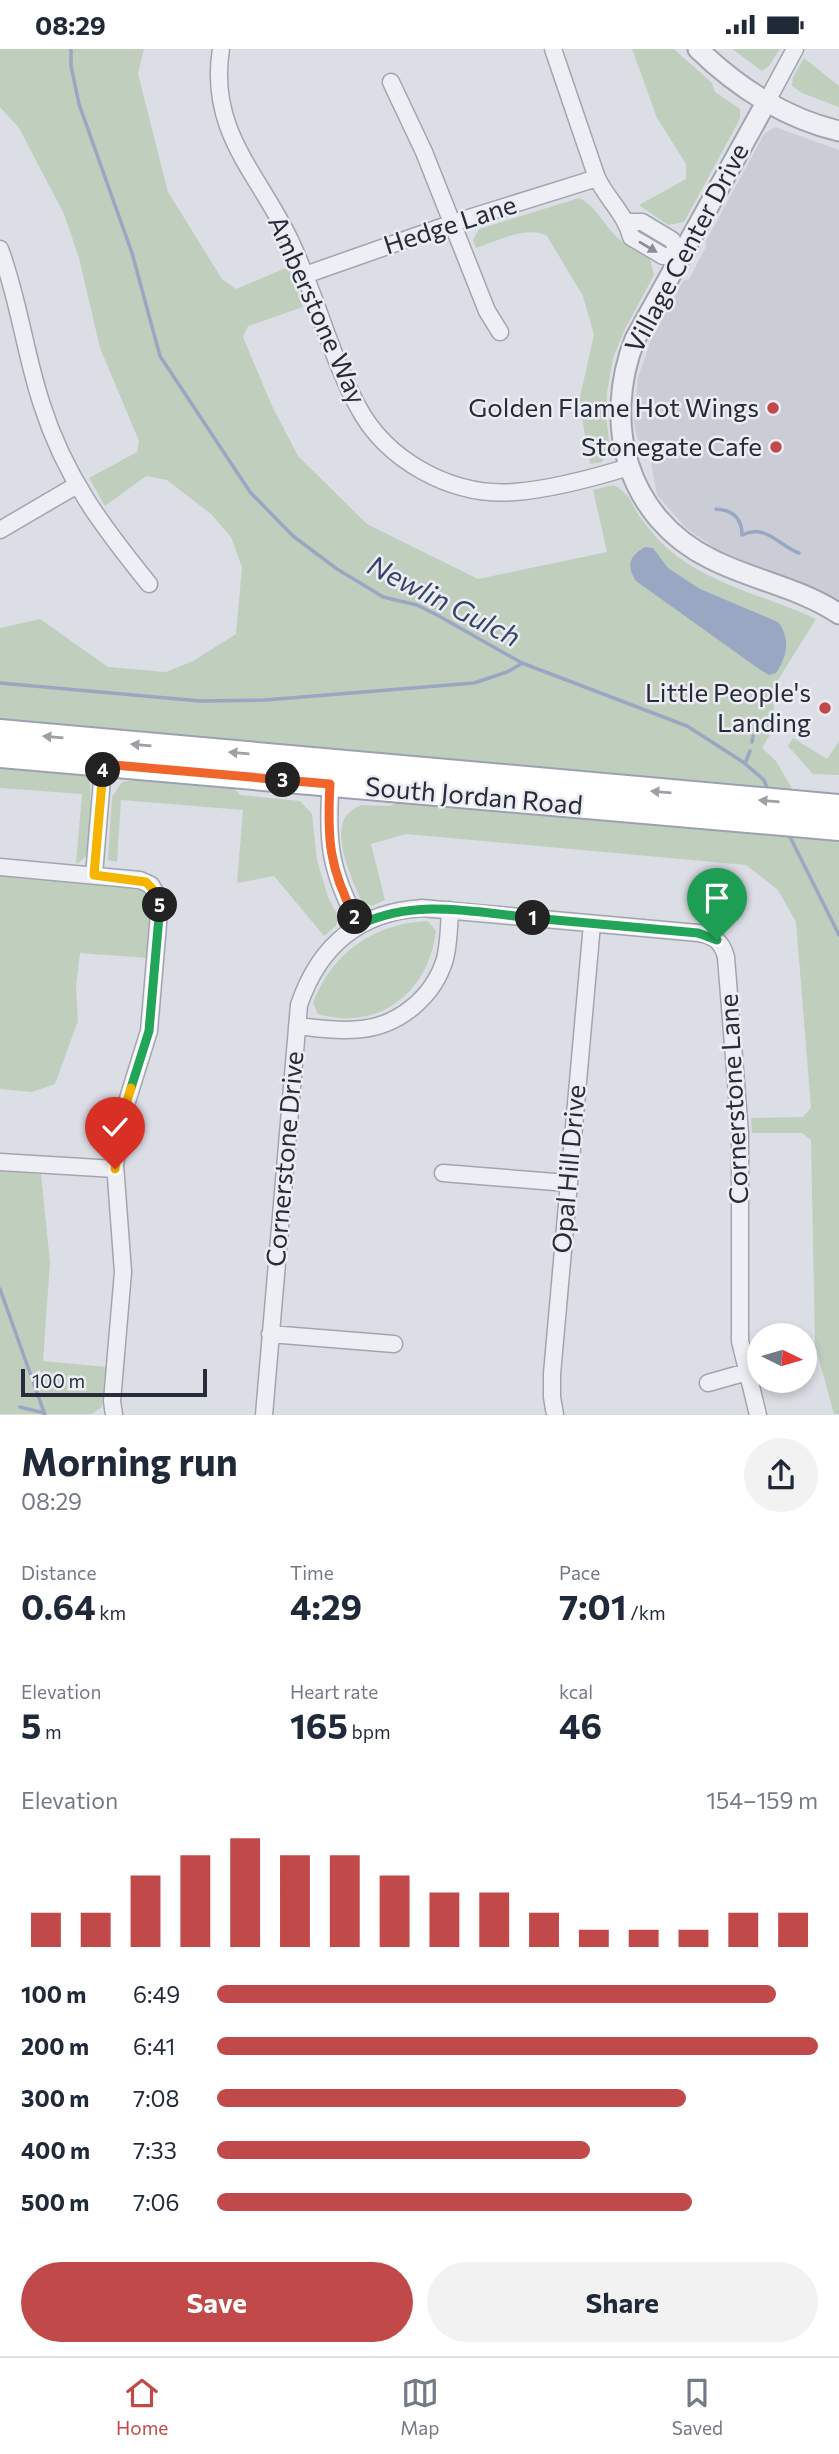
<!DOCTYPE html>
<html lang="en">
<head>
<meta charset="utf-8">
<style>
  :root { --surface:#fff; --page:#f2f2f3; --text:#1f2937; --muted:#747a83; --line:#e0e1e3; --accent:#c24949 }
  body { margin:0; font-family:Commissioner,sans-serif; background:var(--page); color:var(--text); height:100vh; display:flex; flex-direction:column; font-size:26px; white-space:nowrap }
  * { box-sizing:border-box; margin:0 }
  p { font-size:23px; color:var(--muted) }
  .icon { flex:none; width:38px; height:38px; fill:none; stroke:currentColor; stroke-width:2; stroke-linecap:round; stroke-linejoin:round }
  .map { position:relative; height:1366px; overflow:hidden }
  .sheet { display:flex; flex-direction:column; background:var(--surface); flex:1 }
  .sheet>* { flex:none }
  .needle { width:46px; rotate:95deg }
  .tools { position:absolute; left:747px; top:1274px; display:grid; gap:14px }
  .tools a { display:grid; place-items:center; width:70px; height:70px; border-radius:50%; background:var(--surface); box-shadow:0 4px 10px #0003; font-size:35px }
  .scale { position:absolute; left:21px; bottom:18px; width:186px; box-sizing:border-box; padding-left:7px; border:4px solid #272b3a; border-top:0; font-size:19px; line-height:24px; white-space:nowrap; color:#272b3a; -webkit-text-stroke:5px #ebedf3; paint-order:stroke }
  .pin { position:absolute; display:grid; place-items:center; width:60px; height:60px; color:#fff; margin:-72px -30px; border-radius:50% 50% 50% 0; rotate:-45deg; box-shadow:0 0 7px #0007 }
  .pin .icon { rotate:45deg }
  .km { position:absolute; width:35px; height:35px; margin:-18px; border-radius:50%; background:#222; color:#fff; font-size:19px; line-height:35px; text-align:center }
  .round { display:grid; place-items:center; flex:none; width:74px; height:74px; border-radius:37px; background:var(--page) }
  .head { display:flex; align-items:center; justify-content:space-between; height:119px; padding:0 21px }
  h1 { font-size:38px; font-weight:700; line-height:52px }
  .figures { display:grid; grid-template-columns:repeat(3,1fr); gap:10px; height:119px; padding:7px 21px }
  .figures div { display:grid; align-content:center }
  .figures b { font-size:35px; font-weight:700 }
  .figures small { font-size:19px; font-weight:400 }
  .figures p { font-size:19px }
  .chart { height:196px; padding:14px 21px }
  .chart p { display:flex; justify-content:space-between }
  .chart svg { width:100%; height:126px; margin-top:7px; stroke:var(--accent); stroke-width:6 }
  .action { display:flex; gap:14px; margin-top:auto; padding:14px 21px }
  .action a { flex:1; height:80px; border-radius:42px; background:var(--accent); color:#fff; font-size:28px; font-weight:700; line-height:80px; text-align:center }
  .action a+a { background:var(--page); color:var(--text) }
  ul { padding:0 21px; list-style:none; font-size:23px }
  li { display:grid; grid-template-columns:112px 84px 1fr; align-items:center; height:52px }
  li i { height:18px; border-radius:9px; background:var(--accent) }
  .status { display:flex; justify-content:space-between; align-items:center; height:49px; padding:0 35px; background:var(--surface); direction:ltr }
  .status svg { height:19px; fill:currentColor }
  .menu { display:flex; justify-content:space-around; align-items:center; height:98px; border-top:2px solid var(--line); background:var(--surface); font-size:19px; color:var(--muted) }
  .menu a { display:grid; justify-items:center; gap:4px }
  .menu .current { color:var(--accent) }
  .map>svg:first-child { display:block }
  .built { fill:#cacdd6 }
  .green { fill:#c0cebe }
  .water { fill:#99a7c3 }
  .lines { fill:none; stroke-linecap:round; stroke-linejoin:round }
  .stream { stroke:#99a7c3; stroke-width:3.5 }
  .minor-casing { stroke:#a2a5ae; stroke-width:19 }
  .tertiary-casing { stroke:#a2a5ae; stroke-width:23 }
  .primary-casing { stroke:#9ca1b0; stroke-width:28 }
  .minor { stroke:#eeeff4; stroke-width:16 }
  .tertiary { stroke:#eeeff4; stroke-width:19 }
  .primary { stroke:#fff; stroke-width:24 }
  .oneway { fill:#8a8d97 }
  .oneway2 { fill:#9ea0a6 }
  .split-1-casing { stroke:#fff; stroke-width:14 }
  .split-2-casing { stroke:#fff; stroke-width:14 }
  .split-3-casing { stroke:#fff; stroke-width:14 }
  .split-4-casing { stroke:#fff; stroke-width:14 }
  .split-5-casing { stroke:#fff; stroke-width:14 }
  .split-6-casing { stroke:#fff; stroke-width:14 }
  .split-7-casing { stroke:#fff; stroke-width:14 }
  .split-1 { stroke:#22a559; stroke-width:9 }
  .split-2 { stroke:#22a559; stroke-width:9 }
  .split-3 { stroke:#f0652b; stroke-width:9 }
  .split-4 { stroke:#f0652b; stroke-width:9 }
  .split-5 { stroke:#f5b400; stroke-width:9 }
  .split-6 { stroke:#22a559; stroke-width:9 }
  .split-7 { stroke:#f5b400; stroke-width:9 }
  .poi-dot { fill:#c24949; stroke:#ebedf3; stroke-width:2.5 }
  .labels { text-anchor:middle; stroke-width:5; stroke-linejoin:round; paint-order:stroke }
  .street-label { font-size:26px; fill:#272b3a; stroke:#ebedf3 }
  .poi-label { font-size:26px; fill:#272b3a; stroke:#ebedf3; text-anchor:end }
  .water-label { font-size:28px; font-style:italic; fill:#35456a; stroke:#ebedf3 }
</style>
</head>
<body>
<div class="status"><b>08:29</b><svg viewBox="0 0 49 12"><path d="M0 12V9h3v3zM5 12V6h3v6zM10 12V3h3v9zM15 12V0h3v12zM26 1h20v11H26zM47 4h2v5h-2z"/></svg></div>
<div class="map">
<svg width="839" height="1366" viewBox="0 0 839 1366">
  <rect width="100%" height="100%" fill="#dcdee5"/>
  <path class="built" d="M775 78 839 101V551L718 501 686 479 657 446 649 403 637 389 634 372 638 328 651 291 683 232 689 230 706 198V192L764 85Z"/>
  <path class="green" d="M0 0H144L138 25 168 143 222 230 236 240 288 218 303 258 248 277 243 288 272 357 298 407 367 475 478 530 607 503 593 441 613 436C630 444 630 453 640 468 650 482 663 497 677 507 718 538 771 549 816 570L773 639 774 660 771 684 762 699 776 712 795 745 0 672V579L40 570 108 618 166 623 193 612 236 585 242 518 231 488 211 465 167 431 146 427 105 457 89 429 137 403 139 392 100 299 79 209 64 165 19 79 0 58Z
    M632 0H674L712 34 715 43 740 60V70L684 173 668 176 639 156 686 130V115L657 69Z
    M732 0H780L769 17 762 22Z
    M804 9 839 37V58L802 44 792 37 793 28Z
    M579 149C596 157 603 175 617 188 627 197 639 204 650 210L654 226 624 282 613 309 607 344 606 366 610 399 602 413 590 415 579 352 594 286 583 247 547 187C527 176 497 192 476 199L473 191 479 180Z
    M793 689 827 710 839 692V726L813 725 788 697Z
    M0 713 89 725C91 739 92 797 85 808 83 811 78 814 76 815L82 745 0 739Z
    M133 731 235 740 240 746 300 752 312 765 317 811 328 848 338 867 336 877 324 887 274 827 237 834 243 761 121 751 117 813 108 811 112 748 122 733Z
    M398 753 533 765 609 767 781 787 839 791V1365H834L815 1296 811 1091 802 1084H752L751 1069 803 1068 811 1059 796 873 778 841 746 816 406 785 371 795 385 851 372 857 362 853C353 834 334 791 344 770 348 764 354 759 361 756L390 757Z
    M0 826 133 838 144 843 151 857 147 909 80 904 76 938 78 972 55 1035 32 1043 0 1040Z
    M428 872 436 882C429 942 380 983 318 965L313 954C332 903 375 874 428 872Z
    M0 1122 41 1125 50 1213 43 1312 106 1318 102 1358 92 1365H0Z"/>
  <path class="water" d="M645 498 653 499 668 519 700 540 778 573C791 590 787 607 776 624L769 626 759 620 636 532C626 517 629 507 645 498Z"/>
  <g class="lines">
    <path class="stream" d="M71 0V17L79 55 132 204 160 307 250 443 293 487 337 520 362 535 383 548 417 556 437 566 522 614 687 677 743 713 764 731 769 744
      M716 460C732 461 742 469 742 486
      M742 486C766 474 779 497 799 504
      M0 634 200 652 265 651 474 634 507 623 521 615
      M752 693 753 687
      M745 715 750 702
      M787 782 839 886
      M0 1240 45 1366
      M20 1358 44 1364"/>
    <g class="minor-casing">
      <path id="minor" d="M221 0C208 81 257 123 289 189 315 243 329 303 357 356 386 412 452 448 515 443 553 440 593 429 629 418
        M553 0 597 129C607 150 626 166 631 188L663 207 680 206 672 191 642 173H628
        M391 33 424 103 487 262 500 283
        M767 52 795 0
        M0 200C19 251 25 305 42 356 65 428 102 477 149 535
        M305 226 453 174 597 129
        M0 481 77 436
        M331 728C327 792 328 819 359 876
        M0 818 140 831 151 836 160 852 149 982 125 1059 115 1115 123 1223 112 1352 114 1366
        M94 826 104 706
        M297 977C318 979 340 983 362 980 400 976 434 947 445 910 449 894 449 877 450 861
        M0 1113 115 1120
        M443 1124 568 1134
        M270 1285 394 1295
        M708 1334 747 1323
        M264 1366 299 956C319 897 359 863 422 859L698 884C714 886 722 893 726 908L740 1084V1292L758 1366
        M555 1366 552 1348V1325L592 875"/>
    </g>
    <g class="tertiary-casing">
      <path id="tertiary" d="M698 0C737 38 786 70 839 82
        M767 52 635 290C602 374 626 468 711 510 752 531 801 539 839 565"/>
    </g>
    <g class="primary-casing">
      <path id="primary" d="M0 683 839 758
        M0 706 839 779"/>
    </g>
    <use href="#minor" class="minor"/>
    <use href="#tertiary" class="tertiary"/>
    <use href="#primary" class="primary"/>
  </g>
  <defs><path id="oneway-solid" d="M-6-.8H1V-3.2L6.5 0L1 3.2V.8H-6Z" transform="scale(1.75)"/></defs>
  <use class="oneway" href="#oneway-solid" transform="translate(648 198) rotate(31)"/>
  <g class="oneway2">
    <use href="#oneway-solid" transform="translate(53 688) rotate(-175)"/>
    <use href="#oneway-solid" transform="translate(141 696) rotate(-175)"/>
    <use href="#oneway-solid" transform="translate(239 704) rotate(-175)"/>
    <use href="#oneway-solid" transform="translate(661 743) rotate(-175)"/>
    <use href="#oneway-solid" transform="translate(769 752) rotate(-175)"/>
  </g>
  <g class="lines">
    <g class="split-1-casing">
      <path id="split-1" d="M533 869 698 884 717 891"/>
    </g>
    <g class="split-2-casing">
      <path id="split-2" d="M355 868 359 876C416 849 473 863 533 869"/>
    </g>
    <g class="split-3-casing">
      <path id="split-3" d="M283 731 330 735C327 789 329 820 355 868"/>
    </g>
    <g class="split-4-casing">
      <path id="split-4" d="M103 721V715L283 731"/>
    </g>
    <g class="split-5-casing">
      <path id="split-5" d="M103 721 94 826 146 833 158 846 160 856"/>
    </g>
    <g class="split-6-casing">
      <path id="split-6" d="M131 1039 149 982 160 856"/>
    </g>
    <g class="split-7-casing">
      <path id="split-7" d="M115 1120 122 1068 131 1039"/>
    </g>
    <use href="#split-1" class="split-1"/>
    <use href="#split-2" class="split-2"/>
    <use href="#split-3" class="split-3"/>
    <use href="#split-4" class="split-4"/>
    <use href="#split-5" class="split-5"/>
    <use href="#split-6" class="split-6"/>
    <use href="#split-7" class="split-7"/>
  </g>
  <g class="poi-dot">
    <circle cx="773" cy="359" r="7"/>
    <circle cx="776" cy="398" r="7"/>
    <circle cx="825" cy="659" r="7"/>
  </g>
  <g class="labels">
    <g class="street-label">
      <text transform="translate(450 176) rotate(-18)" y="9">Hedge Lane</text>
      <text transform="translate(687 199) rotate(-62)" y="9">Village Center Drive</text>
      <text transform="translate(317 261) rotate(66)" y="9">Amberstone Way</text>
      <text transform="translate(474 747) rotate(5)" y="9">South Jordan Road</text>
      <text transform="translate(734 1050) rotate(-93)" y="9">Cornerstone Lane</text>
      <text transform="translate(285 1110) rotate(-85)" y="9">Cornerstone Drive</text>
      <text transform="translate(569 1120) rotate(-85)" y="9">Opal Hill Drive</text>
    </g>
    <g class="poi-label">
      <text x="759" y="368">Golden Flame Hot Wings</text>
      <text x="762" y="407">Stonegate Cafe</text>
      <text x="811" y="653">Little People's<tspan x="811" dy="30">Landing</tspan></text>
    </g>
    <g class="water-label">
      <text transform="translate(444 552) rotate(27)" y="10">Newlin Gulch</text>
    </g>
  </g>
</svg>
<div class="tools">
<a><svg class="needle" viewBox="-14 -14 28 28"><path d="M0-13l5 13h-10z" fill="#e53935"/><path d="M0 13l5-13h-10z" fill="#747a83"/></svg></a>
</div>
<div class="scale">100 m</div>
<div class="pin" style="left:717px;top:891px;background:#1e9e55"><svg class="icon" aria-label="arrive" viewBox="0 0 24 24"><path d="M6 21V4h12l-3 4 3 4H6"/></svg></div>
<div class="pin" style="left:115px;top:1120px;background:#d93025"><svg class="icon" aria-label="check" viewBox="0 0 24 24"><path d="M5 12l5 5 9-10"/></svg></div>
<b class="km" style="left:533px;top:869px">1</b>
<b class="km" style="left:355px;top:868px">2</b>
<b class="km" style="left:283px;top:731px">3</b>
<b class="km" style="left:103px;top:721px">4</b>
<b class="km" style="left:160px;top:856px">5</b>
</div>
<section class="sheet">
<div class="head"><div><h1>Morning run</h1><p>08:29</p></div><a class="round"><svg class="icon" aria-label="share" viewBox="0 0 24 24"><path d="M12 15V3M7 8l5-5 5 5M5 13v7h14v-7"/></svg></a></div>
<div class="figures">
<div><p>Distance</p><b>0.64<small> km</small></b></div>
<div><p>Time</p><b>4:29</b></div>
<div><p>Pace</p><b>7:01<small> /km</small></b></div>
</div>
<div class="figures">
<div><p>Elevation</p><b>5<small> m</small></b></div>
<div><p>Heart rate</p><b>165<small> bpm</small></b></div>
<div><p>kcal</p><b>46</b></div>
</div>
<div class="chart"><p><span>Elevation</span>154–159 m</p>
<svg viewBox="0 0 160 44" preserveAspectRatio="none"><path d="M5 44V32M15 44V32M25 44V19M35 44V12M45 44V6M55 44V12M65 44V12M75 44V19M85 44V25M95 44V25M105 44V32M115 44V38M125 44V38M135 44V38M145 44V32M155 44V32"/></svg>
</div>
<ul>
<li><b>100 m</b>6:49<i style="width:93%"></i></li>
<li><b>200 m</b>6:41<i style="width:100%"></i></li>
<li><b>300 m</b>7:08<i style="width:78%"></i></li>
<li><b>400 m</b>7:33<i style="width:62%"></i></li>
<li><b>500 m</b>7:06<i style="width:79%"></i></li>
</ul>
<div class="action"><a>Save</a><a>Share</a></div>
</section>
<nav class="menu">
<a class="current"><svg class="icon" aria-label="home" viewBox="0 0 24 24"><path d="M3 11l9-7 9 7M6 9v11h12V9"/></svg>Home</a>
<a><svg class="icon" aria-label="map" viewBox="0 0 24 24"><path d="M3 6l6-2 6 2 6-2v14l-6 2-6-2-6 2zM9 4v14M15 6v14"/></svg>Map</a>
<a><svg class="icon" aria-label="saved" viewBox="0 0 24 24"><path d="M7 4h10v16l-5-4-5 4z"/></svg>Saved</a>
</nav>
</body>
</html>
